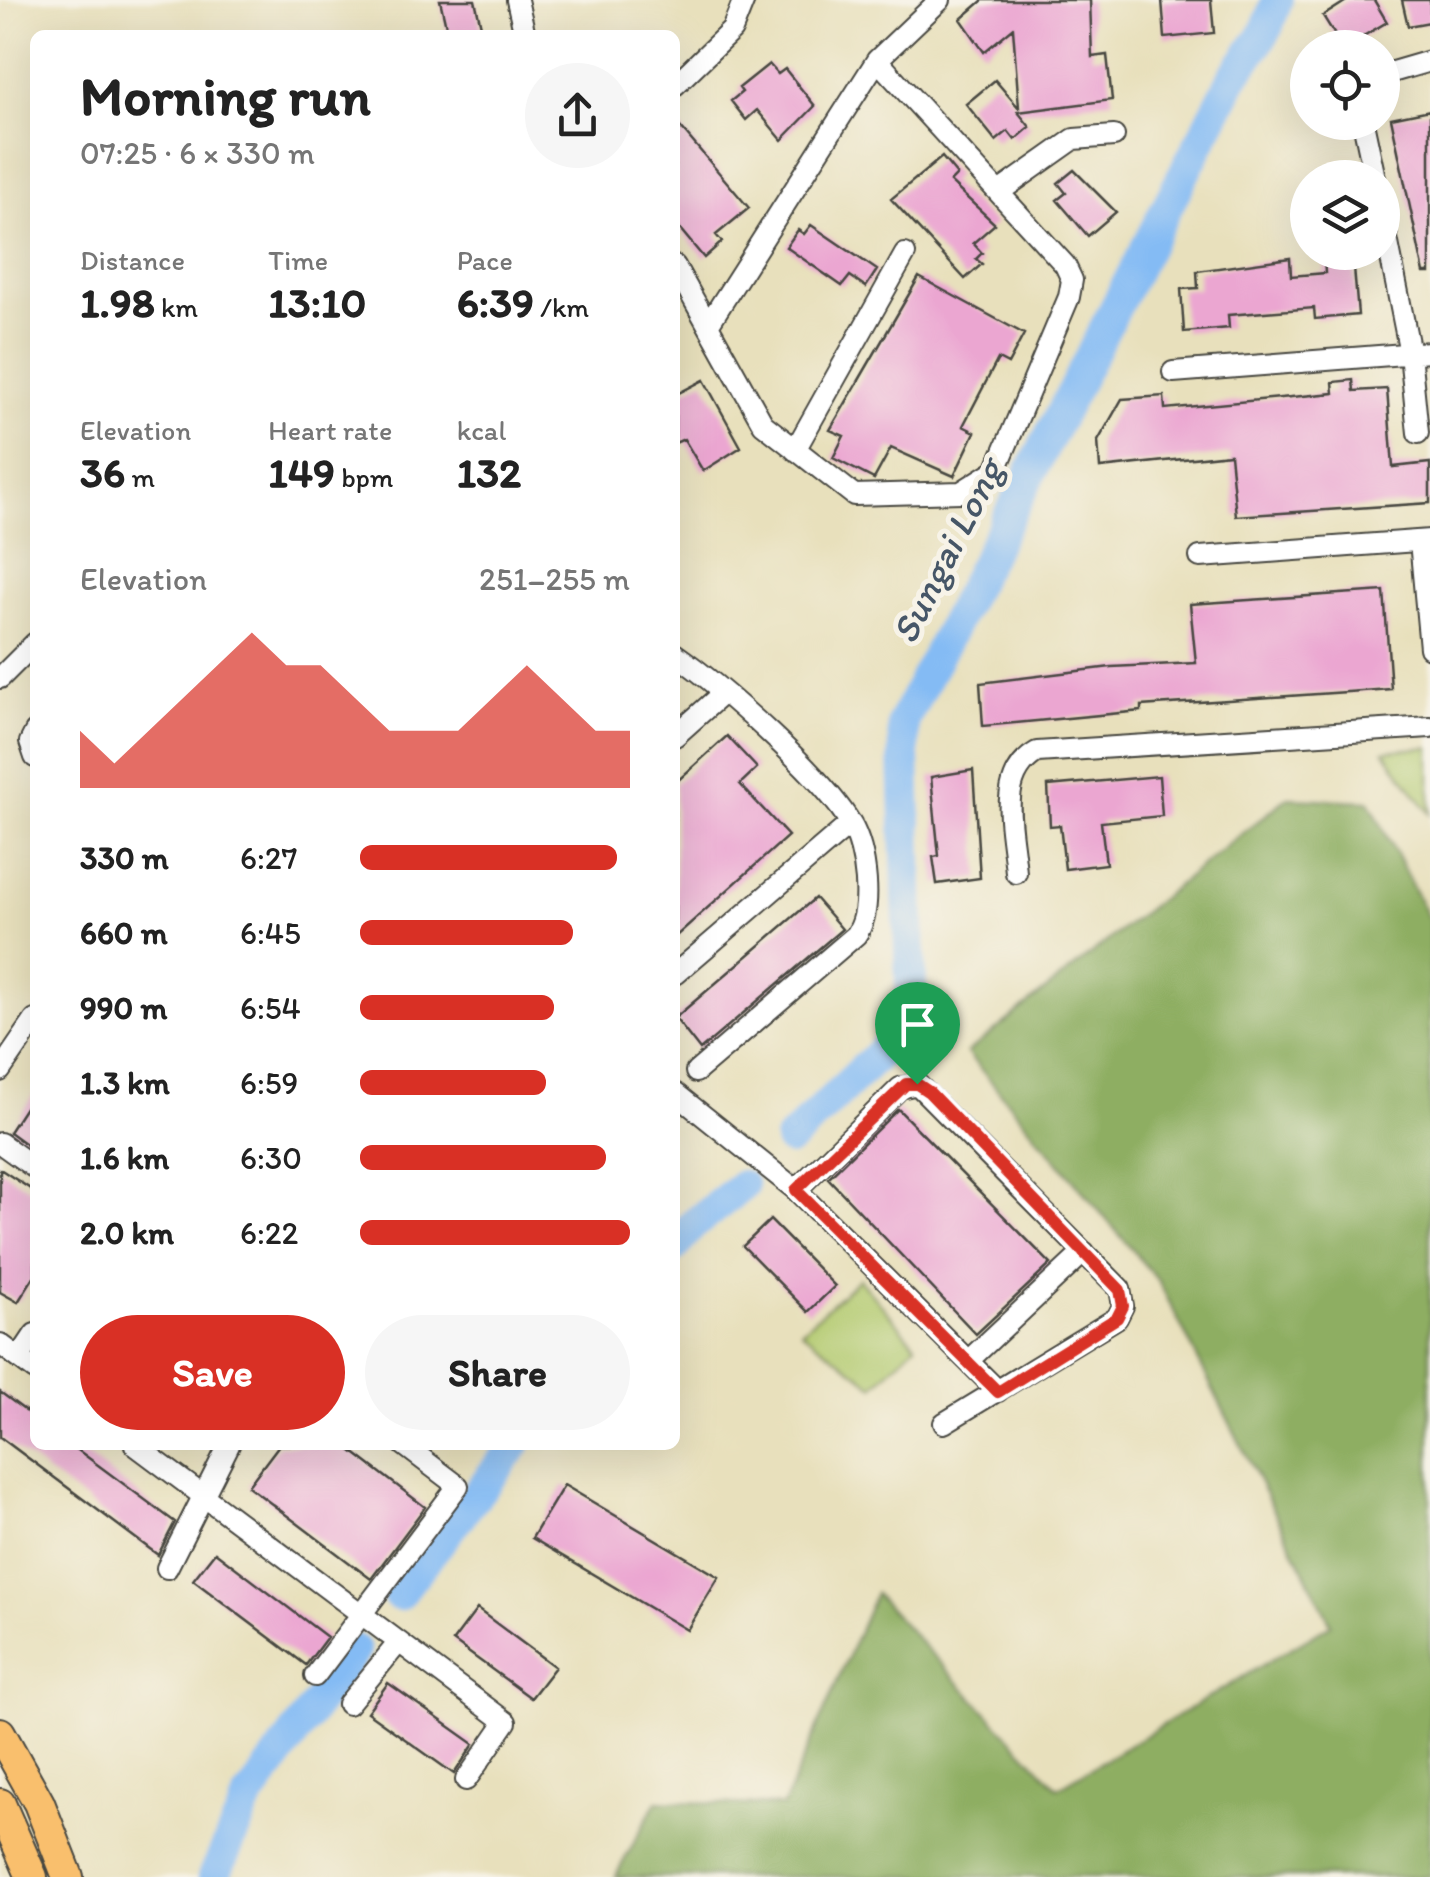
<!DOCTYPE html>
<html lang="en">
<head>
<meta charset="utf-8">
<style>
  :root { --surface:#fff; --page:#f6f6f6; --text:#222; --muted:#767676; --accent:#d93025 }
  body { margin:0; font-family:Itim,sans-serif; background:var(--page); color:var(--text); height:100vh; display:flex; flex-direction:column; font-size:38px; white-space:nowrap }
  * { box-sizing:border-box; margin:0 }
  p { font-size:32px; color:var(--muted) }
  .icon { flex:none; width:55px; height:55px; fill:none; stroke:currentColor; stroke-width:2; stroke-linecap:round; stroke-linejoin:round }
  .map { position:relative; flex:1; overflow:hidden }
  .details { position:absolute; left:30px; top:30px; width:650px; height:1420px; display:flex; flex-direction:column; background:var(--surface); border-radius:15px; box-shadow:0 10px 40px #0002 }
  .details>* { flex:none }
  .buttons { position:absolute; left:1290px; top:30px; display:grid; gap:20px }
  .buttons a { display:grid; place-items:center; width:110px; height:110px; border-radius:50%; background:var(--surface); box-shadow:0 10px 40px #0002; font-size:50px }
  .pin { position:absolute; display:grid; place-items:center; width:85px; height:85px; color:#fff; margin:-102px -42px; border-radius:50% 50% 50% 0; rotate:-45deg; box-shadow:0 0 10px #0007 }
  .pin .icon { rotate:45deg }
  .round { display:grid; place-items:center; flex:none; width:105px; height:105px; border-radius:52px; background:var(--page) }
  .summary { display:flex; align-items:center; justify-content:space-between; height:170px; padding:0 50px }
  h1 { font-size:55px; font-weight:800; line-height:75px }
  .metrics { display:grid; grid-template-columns:repeat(3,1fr); gap:15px; height:170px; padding:10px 50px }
  .metrics div { display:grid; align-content:center }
  .metrics b { font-size:42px; font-weight:800 }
  .metrics small { font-size:28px; font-weight:400 }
  .metrics p { font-size:28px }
  .chart { height:280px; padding:20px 50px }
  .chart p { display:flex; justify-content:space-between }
  .chart svg { width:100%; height:180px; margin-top:10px; fill:var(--accent); opacity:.7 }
  .action { display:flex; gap:20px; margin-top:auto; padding:20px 50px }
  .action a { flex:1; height:115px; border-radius:60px; background:var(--accent); color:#fff; font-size:40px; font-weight:800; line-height:115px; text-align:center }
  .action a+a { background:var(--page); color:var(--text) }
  ul { padding:0 50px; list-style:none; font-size:32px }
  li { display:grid; grid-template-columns:160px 120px 1fr; align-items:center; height:75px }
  li i { height:25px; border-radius:12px; background:var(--accent) }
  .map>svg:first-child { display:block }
  .green { fill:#b3ca6f; stroke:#6f7a4d; stroke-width:2.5 }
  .forest { fill:#8eae62; stroke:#5c6c46; stroke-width:2.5 }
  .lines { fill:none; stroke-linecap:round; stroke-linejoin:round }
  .river { stroke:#84bbf4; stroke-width:32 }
  .building { fill:#eba6d1 }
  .minor-casing { stroke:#474641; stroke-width:24 }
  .highway-casing { stroke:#474641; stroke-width:34 }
  .minor { stroke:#fff; stroke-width:20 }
  .highway { stroke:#f9bf6d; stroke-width:30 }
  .route-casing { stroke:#fff; stroke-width:20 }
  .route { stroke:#d93025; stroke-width:12 }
  .labels { text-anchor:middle; stroke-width:10; stroke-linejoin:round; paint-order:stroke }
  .water-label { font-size:38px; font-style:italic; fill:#465667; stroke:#f7f3e8 }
</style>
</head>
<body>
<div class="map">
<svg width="1430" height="1877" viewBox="0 0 1430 1877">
  <rect width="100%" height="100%" fill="#f7f3e8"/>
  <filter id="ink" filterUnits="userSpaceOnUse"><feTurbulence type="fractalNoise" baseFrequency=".01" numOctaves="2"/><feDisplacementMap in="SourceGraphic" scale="20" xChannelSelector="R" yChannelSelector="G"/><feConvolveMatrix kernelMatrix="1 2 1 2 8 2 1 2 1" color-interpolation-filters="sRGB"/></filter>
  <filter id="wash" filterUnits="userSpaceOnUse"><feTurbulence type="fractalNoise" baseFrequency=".0048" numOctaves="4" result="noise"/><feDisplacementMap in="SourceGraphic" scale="40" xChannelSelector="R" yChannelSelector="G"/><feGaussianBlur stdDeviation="2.25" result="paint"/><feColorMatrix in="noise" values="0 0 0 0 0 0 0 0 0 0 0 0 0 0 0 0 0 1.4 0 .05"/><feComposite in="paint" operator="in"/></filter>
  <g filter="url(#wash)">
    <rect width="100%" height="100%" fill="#e8e0bc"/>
    <path class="green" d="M1430 747V814L1384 751Z
      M859 1279 916 1345 874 1386 801 1331Z"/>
    <path class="forest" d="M1287 798 1369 801 1430 921V1877H615L657 1801 783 1806 875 1594 1058 1788 1331 1624 1159 1282 967 1053Z"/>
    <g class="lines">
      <path class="river" d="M790 1140 912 1022 903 722 1234 76 1266 31 1277 0
        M675 1246 691 1226 742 1186
        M398 1595 515 1445
        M214 1877 248 1799 355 1650"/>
    </g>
    <g id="blocks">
      <path class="building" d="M440 0H475L483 35H448Z
        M983 0H1090L1092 57 1107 55 1112 100 1018 112 1030 127 1015 140 1008 131 996 141 966 104 995 80 1019 108 1013 28 984 52 961 19Z
        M1162 0H1211L1214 33 1165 38Z
        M1348 0H1374L1387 22 1343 48 1323 16Z
        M1402 0H1430V22L1408 26Z
        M769 64 778 74 785 69 815 106 782 140 757 110 746 120 731 101 742 92 739 88Z
        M1430 110V273H1424L1391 118Z
        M675 121 749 208 716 235 722 242 704 258 675 223Z
        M942 157 957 175 950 182 995 224 973 243 982 253 976 259 982 264 965 279 891 199Z
        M1074 170 1116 212 1088 236 1057 200 1066 193 1058 183Z
        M811 225 877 270 866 287 850 276 842 286 786 247 798 230 804 234Z
        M1353 256 1358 315 1315 319 1314 308 1228 315 1229 328 1184 332 1181 289 1198 288 1197 271 1290 258 1291 276 1325 273 1324 258Z
        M919 277 1024 334 1008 364 998 359 963 426 975 432 954 476 891 448 874 479 833 458 844 436 830 430Z
        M704 380 741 447 703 471 684 439 675 443V395Z
        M1353 380 1354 391 1387 389 1393 467 1430 463V503L1236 516 1230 454 1100 468 1098 441 1122 399 1164 396 1165 409 1334 393 1333 382Z
        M1384 591 1391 689 1141 706V711L983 726 980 683 1111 667 1196 663 1190 604Z
        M727 736 757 768 740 784 788 836 675 937V783Z
        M973 770 980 878 937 884 933 857 939 856 931 777Z
        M1159 776 1162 816 1101 822 1106 864 1065 869 1060 825 1050 826 1048 786Z
        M815 898 842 929 700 1050 675 1018Z
        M35 1092V1151L9 1132Z
        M898 1109 1051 1264 976 1334 828 1178Z
        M0 1169 35 1192V1275L18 1302 0 1292Z
        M770 1220 835 1286 808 1312 743 1246Z
        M0 1392 35 1418V1445H71L175 1522 158 1555 0 1437Z
        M279 1445H344L425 1507 371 1579 248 1486Z
        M564 1485 719 1577 687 1630 532 1538Z
        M215 1552 327 1637 306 1665 193 1580Z
        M477 1609 555 1667 531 1698 453 1641Z
        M388 1683 474 1744 454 1774 367 1712Z"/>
    </g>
  </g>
  <g filter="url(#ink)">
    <use href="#blocks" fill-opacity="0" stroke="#474641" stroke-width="2.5"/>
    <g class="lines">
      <g class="minor-casing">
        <path id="minor" d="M517 0 525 35
          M1382 75 1430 61
          M675 85 732 30 744 0
          M1363 122 1375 178
          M999 192 1074 139 1114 136
          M1382 213 1410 353 1418 433
          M675 266 763 424 854 495 961 492 996 470 1069 297 1072 280 1065 265 877 60
          M708 325 877 60 940 0
          M1173 372 1430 352
          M795 450 905 254
          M1420 541 1430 648
          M1200 557 1430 540
          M675 654C721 686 824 777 851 824 866 850 874 910 856 935L696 1072
          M0 678 35 643
          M35 732 30 742 35 757
          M675 736 722 694
          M1016 873C1013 831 995 776 1037 752L1430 727
          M675 974 851 823
          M0 1071 35 1020
          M675 1093 796 1190 998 1391
          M0 1143 35 1168
          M796 1190 900 1088 917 1084 1120 1289 1123 1306 1117 1318 944 1423
          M0 1344 35 1370
          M19 1358 35 1334
          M969 1360 1084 1252
          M135 1445 506 1722 466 1780
          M167 1568 229 1445
          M315 1676 458 1486 404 1445
          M348 1704 399 1642"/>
      </g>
      <g class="highway-casing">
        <path id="highway" d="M0 1733 39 1803 68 1877
          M0 1804 32 1877"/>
      </g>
      <use href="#minor" class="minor"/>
      <use href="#highway" class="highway"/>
    </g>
  </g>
  <g class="lines" filter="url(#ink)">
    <g class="route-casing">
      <path id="route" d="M906 1084H917L929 1092 1120 1290 1123 1306 1117 1318 998 1392 796 1190Z"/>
    </g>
    <use href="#route" class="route"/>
  </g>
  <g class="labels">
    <g class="water-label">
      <text transform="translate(947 551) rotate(-63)" y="13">Sungai Long</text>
    </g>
  </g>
</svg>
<div class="buttons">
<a><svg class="icon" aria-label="locate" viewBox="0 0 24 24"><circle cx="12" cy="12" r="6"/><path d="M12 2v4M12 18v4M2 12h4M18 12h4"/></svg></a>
<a><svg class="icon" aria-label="layers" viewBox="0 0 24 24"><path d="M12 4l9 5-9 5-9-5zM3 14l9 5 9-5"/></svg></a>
</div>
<div class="pin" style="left:917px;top:1084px;background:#1e9e55"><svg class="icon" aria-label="arrive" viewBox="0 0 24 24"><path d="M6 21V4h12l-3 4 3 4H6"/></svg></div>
<section class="details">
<div class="summary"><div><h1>Morning run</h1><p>07:25 · 6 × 330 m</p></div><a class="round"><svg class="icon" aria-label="share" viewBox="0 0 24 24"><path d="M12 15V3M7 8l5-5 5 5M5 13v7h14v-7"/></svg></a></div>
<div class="metrics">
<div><p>Distance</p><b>1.98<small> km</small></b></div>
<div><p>Time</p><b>13:10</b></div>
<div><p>Pace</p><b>6:39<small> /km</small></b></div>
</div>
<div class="metrics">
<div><p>Elevation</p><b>36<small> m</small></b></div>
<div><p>Heart rate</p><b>149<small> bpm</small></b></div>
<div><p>kcal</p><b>132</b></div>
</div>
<div class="chart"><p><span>Elevation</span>251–255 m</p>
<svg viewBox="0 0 160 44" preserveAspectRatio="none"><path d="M0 44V30L10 38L20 30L30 22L40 14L50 6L60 14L70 14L80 22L90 30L100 30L110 30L120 22L130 14L140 22L150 30L160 30V44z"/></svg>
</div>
<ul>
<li><b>330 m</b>6:27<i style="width:95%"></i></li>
<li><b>660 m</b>6:45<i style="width:79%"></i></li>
<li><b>990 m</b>6:54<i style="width:72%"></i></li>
<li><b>1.3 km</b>6:59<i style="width:69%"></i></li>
<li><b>1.6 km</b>6:30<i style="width:91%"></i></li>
<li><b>2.0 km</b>6:22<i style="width:100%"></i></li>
</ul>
<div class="action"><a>Save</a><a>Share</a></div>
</section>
</div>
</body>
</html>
